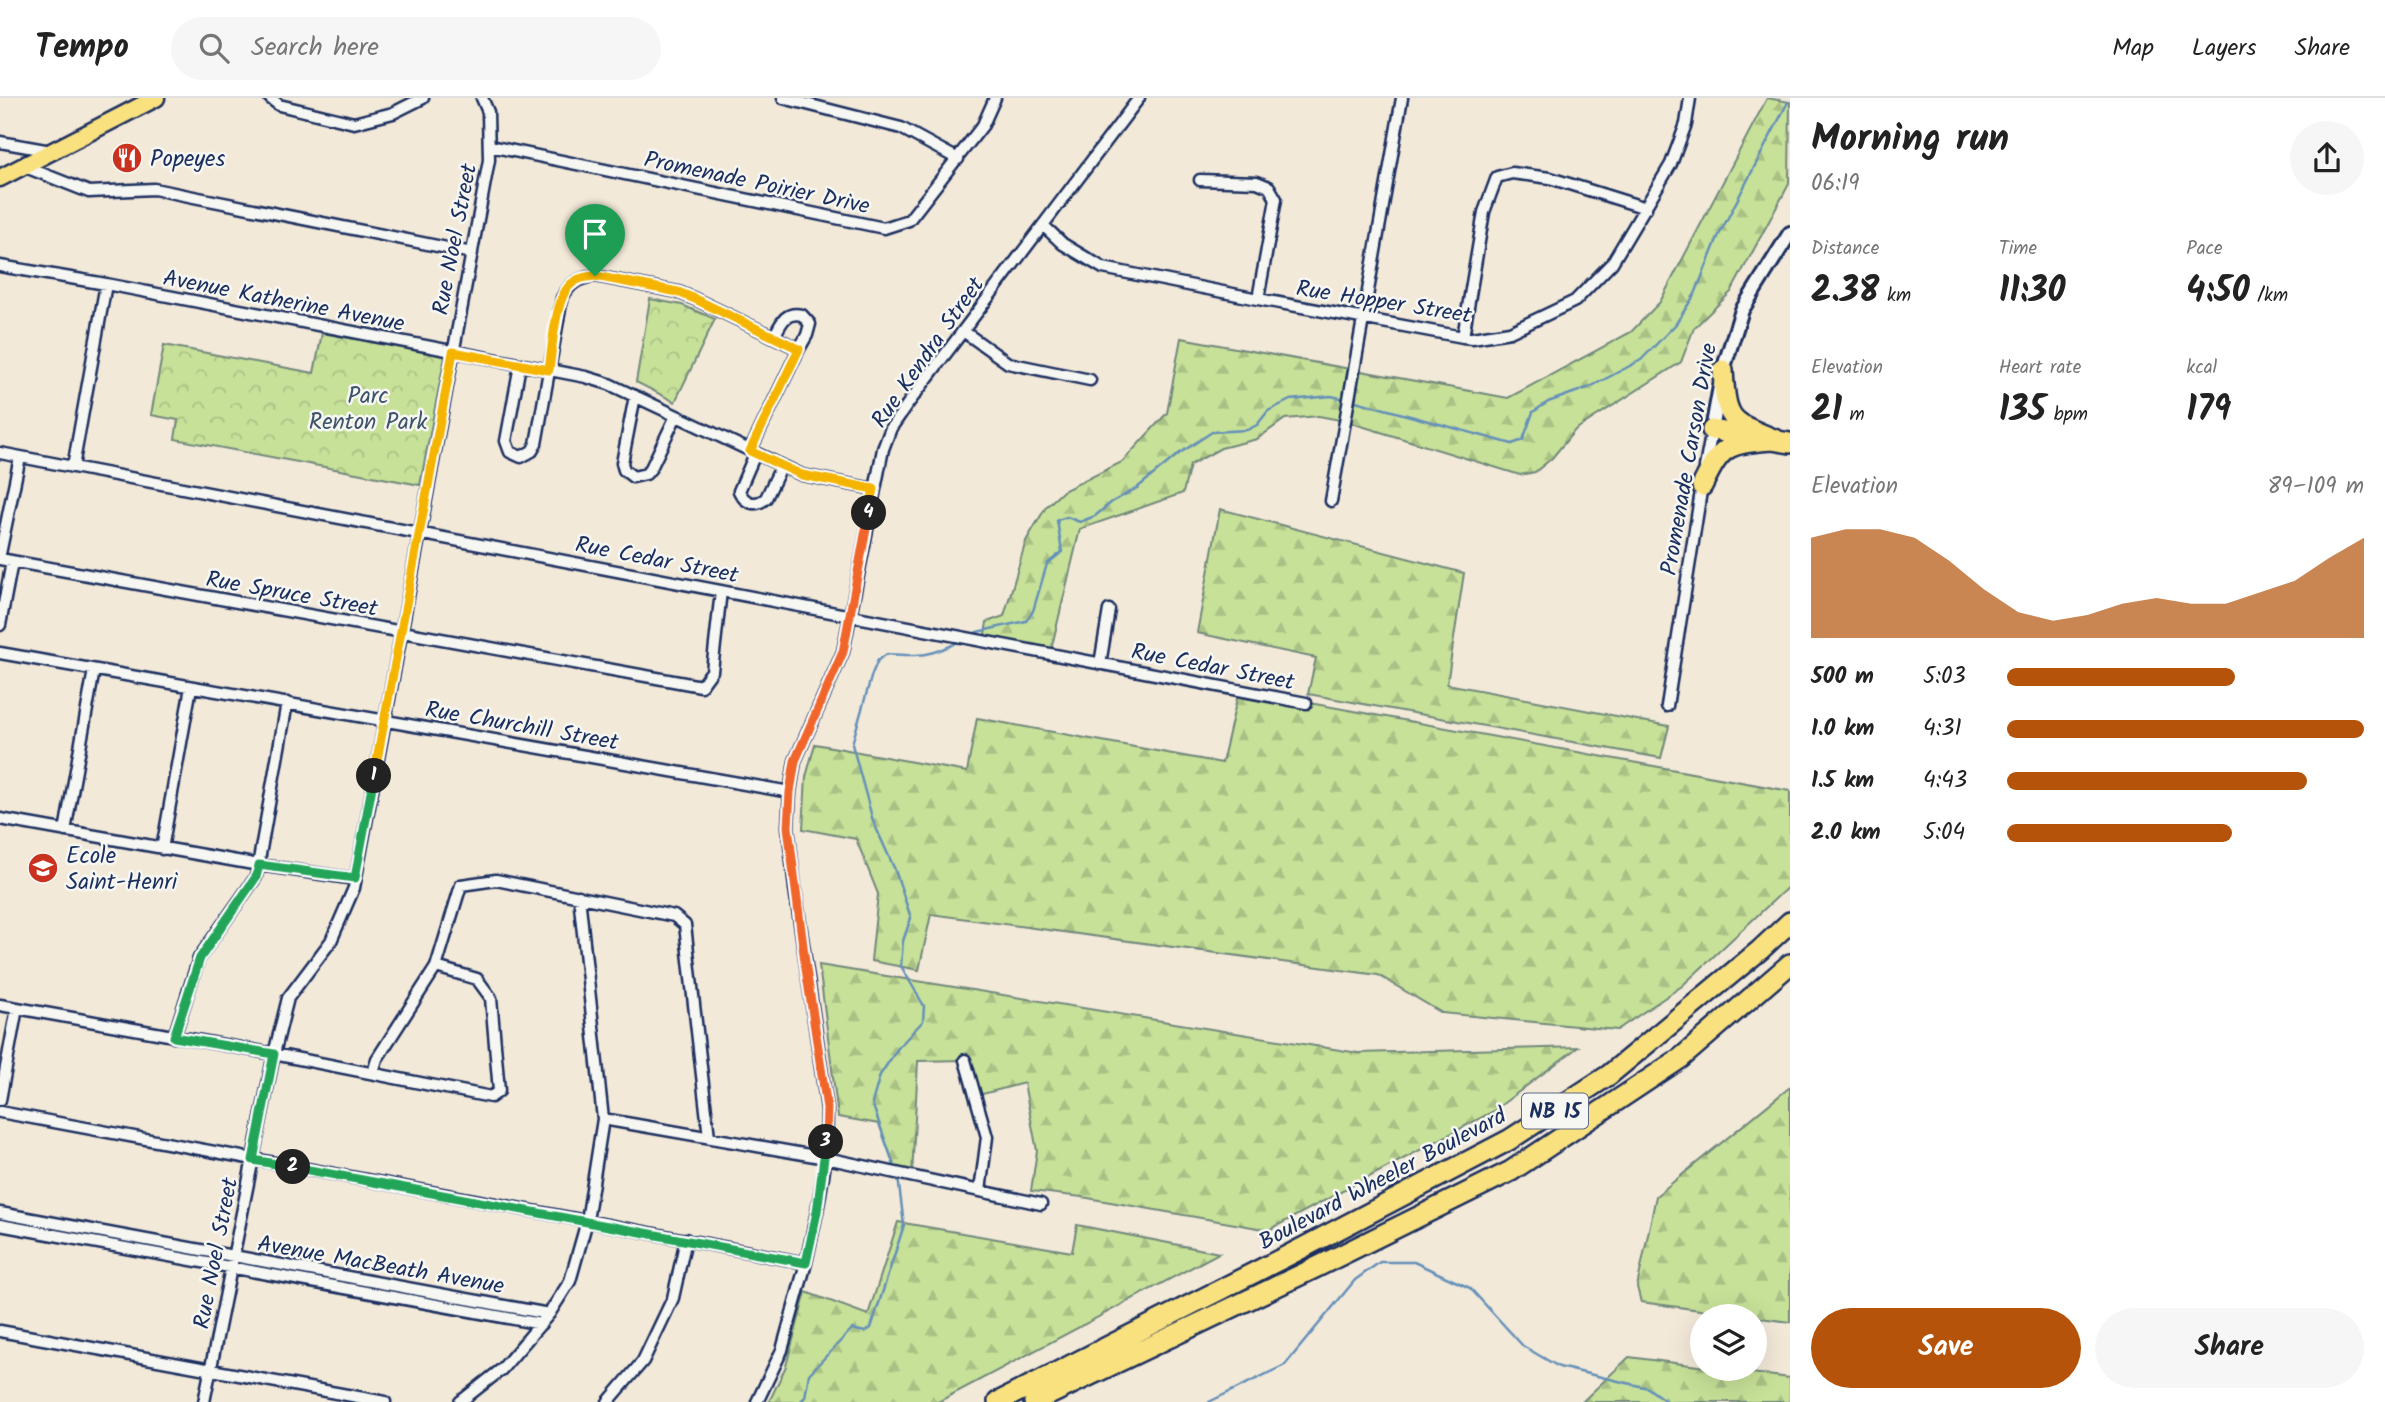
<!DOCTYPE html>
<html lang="en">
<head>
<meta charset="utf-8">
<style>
  :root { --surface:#fff; --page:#f6f6f6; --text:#222; --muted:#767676; --line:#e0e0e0; --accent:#b45309 }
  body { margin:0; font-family:Kalam,sans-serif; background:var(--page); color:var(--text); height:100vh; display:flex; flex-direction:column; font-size:26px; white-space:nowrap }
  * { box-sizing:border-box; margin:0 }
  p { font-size:23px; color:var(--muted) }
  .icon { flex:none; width:38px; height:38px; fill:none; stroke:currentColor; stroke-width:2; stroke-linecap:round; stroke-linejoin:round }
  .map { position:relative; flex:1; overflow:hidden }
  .drawer { display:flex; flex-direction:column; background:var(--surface); width:595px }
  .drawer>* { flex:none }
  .buttons { position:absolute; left:1690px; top:1206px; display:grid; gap:14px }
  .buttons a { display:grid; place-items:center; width:77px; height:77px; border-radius:50%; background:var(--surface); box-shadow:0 7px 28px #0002; font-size:35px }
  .pin { position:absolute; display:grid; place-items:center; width:60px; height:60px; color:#fff; margin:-72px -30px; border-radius:50% 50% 50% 0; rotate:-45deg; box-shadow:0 0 7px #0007 }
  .pin .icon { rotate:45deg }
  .km { position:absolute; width:35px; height:35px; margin:-18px; border-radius:50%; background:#222; color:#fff; font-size:19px; line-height:35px; text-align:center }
  .round { display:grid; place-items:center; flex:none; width:74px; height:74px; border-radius:37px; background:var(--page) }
  .summary { display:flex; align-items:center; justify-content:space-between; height:119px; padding:0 21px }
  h1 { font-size:38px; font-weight:800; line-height:52px }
  .metrics { display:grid; grid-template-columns:repeat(3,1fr); gap:10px; height:119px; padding:7px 21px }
  .metrics div { display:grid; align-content:center }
  .metrics b { font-size:35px; font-weight:800 }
  .metrics small { font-size:19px; font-weight:400 }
  .metrics p { font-size:19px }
  .chart { height:196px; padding:14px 21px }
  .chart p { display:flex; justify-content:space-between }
  .chart svg { width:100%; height:126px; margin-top:7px; fill:var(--accent); opacity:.7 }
  .cta { display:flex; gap:14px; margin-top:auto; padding:14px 21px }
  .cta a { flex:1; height:80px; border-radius:42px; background:var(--accent); color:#fff; font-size:28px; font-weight:800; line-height:80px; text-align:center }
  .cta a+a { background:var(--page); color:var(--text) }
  ul { padding:0 21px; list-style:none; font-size:23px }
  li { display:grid; grid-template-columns:112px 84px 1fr; align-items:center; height:52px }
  li i { height:18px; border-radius:9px; background:var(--accent) }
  header { display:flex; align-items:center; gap:42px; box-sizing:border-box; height:98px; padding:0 35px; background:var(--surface); border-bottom:2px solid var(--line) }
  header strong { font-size:33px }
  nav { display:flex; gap:38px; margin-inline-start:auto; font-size:24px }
  .search { width:490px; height:63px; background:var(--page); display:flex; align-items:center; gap:18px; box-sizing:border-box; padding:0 24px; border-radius:38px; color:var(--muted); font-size:26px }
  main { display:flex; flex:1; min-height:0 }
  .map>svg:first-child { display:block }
  .forest { fill:url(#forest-firs); stroke:#71887b; stroke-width:2 }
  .park { fill:url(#park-crowns); stroke:#71887b; stroke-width:2 }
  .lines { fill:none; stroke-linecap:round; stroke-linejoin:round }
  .stream { stroke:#6590b9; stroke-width:2.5 }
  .minor-casing { stroke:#1b2f5e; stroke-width:15 }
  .tertiary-casing { stroke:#1b2f5e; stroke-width:18 }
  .primary-casing { stroke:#1b2f5e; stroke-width:21 }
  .motorway-casing { stroke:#1b2f5e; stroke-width:24 }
  .minor { stroke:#f6f6f2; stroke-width:10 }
  .tertiary { stroke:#f6f6f2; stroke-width:12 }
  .primary { stroke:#fae180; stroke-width:16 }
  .motorway { stroke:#fae180; stroke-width:19 }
  .split-1-casing { stroke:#fff; stroke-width:14 }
  .split-2-casing { stroke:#fff; stroke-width:14 }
  .split-3-casing { stroke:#fff; stroke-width:14 }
  .split-4-casing { stroke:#fff; stroke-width:14 }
  .split-5-casing { stroke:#fff; stroke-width:14 }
  .split-1 { stroke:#f5b400; stroke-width:9 }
  .split-2 { stroke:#22a559; stroke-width:9 }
  .split-3 { stroke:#22a559; stroke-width:9 }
  .split-4 { stroke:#f0652b; stroke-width:9 }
  .split-5 { stroke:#f5b400; stroke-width:9 }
  .labels { text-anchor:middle; stroke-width:5; stroke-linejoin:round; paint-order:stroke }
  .shield { fill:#f6f6f2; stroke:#5d6b8a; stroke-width:2 }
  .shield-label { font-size:21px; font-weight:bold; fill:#1b2f5e }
  .poi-label { font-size:23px; fill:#1b2f5e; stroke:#f6f6f2; text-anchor:start }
  .street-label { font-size:23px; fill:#1b2f5e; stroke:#f6f6f2 }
  .park-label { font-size:23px; fill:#3d536a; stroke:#f6f6f2 }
</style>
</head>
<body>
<header>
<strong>Tempo</strong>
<div class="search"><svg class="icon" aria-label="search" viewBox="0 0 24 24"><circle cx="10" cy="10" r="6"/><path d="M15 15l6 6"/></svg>Search here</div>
<nav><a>Map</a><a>Layers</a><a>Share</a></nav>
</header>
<main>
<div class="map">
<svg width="1790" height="1304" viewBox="0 0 1790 1304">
  <defs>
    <pattern id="forest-firs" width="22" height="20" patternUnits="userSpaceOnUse" patternTransform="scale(1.75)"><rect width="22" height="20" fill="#c7e198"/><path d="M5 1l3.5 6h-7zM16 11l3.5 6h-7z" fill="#aac185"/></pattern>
    <pattern id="park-crowns" width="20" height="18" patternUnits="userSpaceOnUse" patternTransform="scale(1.75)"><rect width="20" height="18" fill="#c7e198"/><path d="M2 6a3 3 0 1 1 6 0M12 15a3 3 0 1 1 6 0" fill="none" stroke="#aac185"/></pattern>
  </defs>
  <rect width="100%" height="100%" fill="#f3e9d9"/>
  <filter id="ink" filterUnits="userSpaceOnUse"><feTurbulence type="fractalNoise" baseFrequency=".0143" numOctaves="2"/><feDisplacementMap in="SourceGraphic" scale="14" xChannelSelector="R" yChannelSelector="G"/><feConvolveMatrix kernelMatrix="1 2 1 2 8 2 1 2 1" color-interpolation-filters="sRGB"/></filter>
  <g filter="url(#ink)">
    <path class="forest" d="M1767 0 1790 4 1789 86 1731 194 1694 230 1681 264 1575 332 1552 360 1535 374 1520 377 1345 323 1319 318 1285 321 1257 341 1221 350 1190 367 1183 395 1080 431 1050 556 984 543 987 524 1004 518 1026 443 1046 409 1063 393 1122 364 1167 315 1181 240 1508 300 1631 234 1660 204Z
      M1220 411 1464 475 1447 586 1669 628 1661 660 1308 596 1316 560 1197 535Z
      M1239 592 1790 693V787L1682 888 1617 932 1442 915 1378 877 931 816 919 872 871 863 878 796 856 741 803 731 806 679 815 646 967 674 977 620 1222 665Z
      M819 867 1358 955 1578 949 1492 1014 1269 1132 1082 1099 1031 1093 1037 1053 1024 985 975 998 965 962 918 963 912 1078 897 1075 879 1026 838 1019Z
      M1790 989V1224L1641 1204 1637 1189 1656 1098Z
      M898 1124 1072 1154 1077 1127 1219 1155 938 1304H769L786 1268 806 1194 868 1217Z
      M1629 1259 1790 1280V1304H1582Z"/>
    <path class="park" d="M650 201 682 207 715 221 675 304 636 284Z
      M322 235 445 258 420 387 175 341 178 322 151 317 164 247 314 275Z"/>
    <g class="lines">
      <path class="stream" d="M1352 302 1512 346 1523 342 1533 314 1548 304 1590 289 1641 262 1675 227 1695 196 1718 139 1788 4
        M969 538 977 534 1026 523 1033 513 1047 466 1062 454 1057 422 1067 419 1080 424 1095 418 1112 404 1137 390 1180 355 1212 334 1247 332 1257 327 1268 313 1290 302 1331 298 1345 301
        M896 1073 872 1005 880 977 898 950 923 923 924 908 901 868 903 843 911 820 895 772 873 723 852 646 872 576 878 562 887 556C920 558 930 559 960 543
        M800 1304 805 1299 809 1276 852 1231 865 1234 871 1230 904 1127 898 1079
        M1209 1304 1285 1267 1355 1182 1380 1164H1414L1470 1190 1523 1248 1559 1269 1648 1290 1667 1304"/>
      <g class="minor-casing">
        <path id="minor" d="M270 0 279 7 354 25 393 15 423 0
          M783 0 901 30 958 61
          M0 44 51 53
          M490 48 884 130 909 122 983 27 995 0
          M23 68 89 94 154 91 472 155
          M1200 82 1257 84 1269 89 1276 101 1258 201
          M1043 127 1063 146 1103 170 1258 201 1463 239 1472 240 1510 234 1575 203 1612 165 1671 66 1686 26 1690 0
          M0 168 106 186 586 279 609 286 802 377 874 391
          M963 233 1008 265 1090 282
          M774 239C781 225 785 213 802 217L810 226 807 237 799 251
          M1463 239 1484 114 1497 79 1512 75 1550 80 1646 110
          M520 267 506 343 510 354 521 359 532 353 536 346 562 200C570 185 578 180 595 178L678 194 695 201 799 251 750 353
          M635 298 622 365 624 372 633 379 646 376 651 370 676 318
          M0 355 1306 605
          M755 356 739 393C744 404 755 410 766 400L781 369
          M73 369 106 186
          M1705 369 1712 332
          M1331 403 1402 0
          M0 456 20 359
          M0 461 701 588 712 573 721 493
          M0 527 12 464
          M0 555 790 694
          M1100 566 1109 512
          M1667 608 1702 387
          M0 721 259 767 355 781
          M65 733 94 572
          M162 751 191 589
          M0 907 274 956 491 999 499 993 491 900 477 881 436 869
          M174 939 199 860 256 779 287 605
          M965 962 987 1039 980 1093
          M373 975 377 961 436 869 461 787 496 782 674 818 685 827 709 1039
          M0 1002 17 910
          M0 1014 587 1123 806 1165
          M603 1021 826 1060 1041 1106
          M0 1115 549 1216
          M0 1127 541 1226
          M0 1233 385 1304
          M204 1304 274 956 288 900 331 843 354 790 489 62 488 14 482 0
          M460 1304 502 1271 549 1216 570 1183 587 1123 603 1021 579 798
          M608 1304 643 1263 673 1200 686 1141
          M757 1304 782 1252 806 1165 817 1114 826 1060 827 1011 795 791 788 729 790 694 795 663 843 554 883 351 891 330 907 307 1139 0"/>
      </g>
      <g class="tertiary-casing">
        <path id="tertiary" d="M1712 332 1723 272 1742 212 1790 135"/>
      </g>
      <g class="primary-casing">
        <path id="primary" d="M0 80 156 0"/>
      </g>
      <g class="motorway-casing">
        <path id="motorway" d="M1723 272C1726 323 1729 323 1776 342
          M1712 332 1790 345
          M1702 388C1722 347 1726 346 1771 342
          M998 1304 1289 1157 1509 1042 1609 977 1760 852 1790 824
          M1034 1304 1315 1170 1511 1073 1681 960 1790 866"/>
      </g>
      <use href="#minor" class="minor"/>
      <use href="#tertiary" class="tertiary"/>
      <use href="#primary" class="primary"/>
      <use href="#motorway" class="motorway"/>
    </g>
  </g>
  <g class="lines" filter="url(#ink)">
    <g class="split-1-casing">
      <path id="split-1" d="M374 678 453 254 549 272C552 252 555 201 570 187 577 180 585 179 595 178"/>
    </g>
    <g class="split-2-casing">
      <path id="split-2" d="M293 1069 253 1062 274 956 174 939 200 860 256 779 259 767 355 780 374 678"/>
    </g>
    <g class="split-3-casing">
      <path id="split-3" d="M293 1069 806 1165 817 1114 826 1044"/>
    </g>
    <g class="split-4-casing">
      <path id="split-4" d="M826 1044 827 1010 805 864 788 729 790 694 795 663 843 554 869 415"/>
    </g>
    <g class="split-5-casing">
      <path id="split-5" d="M595 178 678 194 695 201 799 251 750 353 802 377 874 391 869 415"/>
    </g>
    <use href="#split-1" class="split-1"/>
    <use href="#split-2" class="split-2"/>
    <use href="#split-3" class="split-3"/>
    <use href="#split-4" class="split-4"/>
    <use href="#split-5" class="split-5"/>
  </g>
  <defs>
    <g id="restaurant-disc" transform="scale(1.575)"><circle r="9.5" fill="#c8321e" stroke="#f6f6f2"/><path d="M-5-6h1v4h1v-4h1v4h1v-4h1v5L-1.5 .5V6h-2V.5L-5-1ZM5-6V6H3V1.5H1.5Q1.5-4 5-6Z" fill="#fff"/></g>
    <g id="school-disc" transform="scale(1.575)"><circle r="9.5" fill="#c8321e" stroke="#f6f6f2"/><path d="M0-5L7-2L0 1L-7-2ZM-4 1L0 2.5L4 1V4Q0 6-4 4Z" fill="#fff"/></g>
  </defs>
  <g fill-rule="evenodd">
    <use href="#restaurant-disc" x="127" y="60"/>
    <use href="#school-disc" x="43" y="770"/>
  </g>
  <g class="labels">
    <rect class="shield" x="1522" y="995.5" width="66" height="35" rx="5"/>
    <g class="shield-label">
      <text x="1555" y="1020">NB 15</text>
    </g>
    <g class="poi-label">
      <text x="150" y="68">Popeyes</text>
      <text x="66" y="765">Ecole<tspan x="66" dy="26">Saint-Henri</tspan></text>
    </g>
    <g class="street-label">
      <text transform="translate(757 84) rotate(12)" y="8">Promenade Poirier Drive</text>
      <text transform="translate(454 141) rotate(-79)" y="8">Rue Noel Street</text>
      <text transform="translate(284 202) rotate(11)" y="8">Avenue Katherine Avenue</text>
      <text transform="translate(1384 203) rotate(9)" y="8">Rue Hopper Street</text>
      <text transform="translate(927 254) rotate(-55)" y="8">Rue Kendra Street</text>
      <text transform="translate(1688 361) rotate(-80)" y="8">Promenade Carson Drive</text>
      <text transform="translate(657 461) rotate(11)" y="8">Rue Cedar Street</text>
      <text transform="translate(292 495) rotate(10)" y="8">Rue Spruce Street</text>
      <text transform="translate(1213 568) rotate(11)" y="8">Rue Cedar Street</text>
      <text transform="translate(522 627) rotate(10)" y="8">Rue Churchill Street</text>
      <text transform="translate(1382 1080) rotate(-28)" y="8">Boulevard Wheeler Boulevard</text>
      <text transform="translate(215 1155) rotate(-79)" y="8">Rue Noel Street</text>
      <text transform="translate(381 1166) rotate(10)" y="8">Avenue MacBeath Avenue</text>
    </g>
    <g class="park-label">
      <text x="368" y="305">Parc<tspan x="368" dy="26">Renton Park</tspan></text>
    </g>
  </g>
</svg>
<div class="buttons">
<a><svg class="icon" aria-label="layers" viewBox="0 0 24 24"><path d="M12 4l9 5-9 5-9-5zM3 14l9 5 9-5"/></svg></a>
</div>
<div class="pin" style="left:595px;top:178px;background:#1e9e55"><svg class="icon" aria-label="arrive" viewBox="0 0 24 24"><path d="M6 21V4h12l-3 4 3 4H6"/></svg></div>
<b class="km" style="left:374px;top:678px">1</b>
<b class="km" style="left:293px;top:1069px">2</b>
<b class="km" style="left:826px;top:1044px">3</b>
<b class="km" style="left:869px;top:415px">4</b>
</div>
<section class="drawer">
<div class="summary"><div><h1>Morning run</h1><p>06:19</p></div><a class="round"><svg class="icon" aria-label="share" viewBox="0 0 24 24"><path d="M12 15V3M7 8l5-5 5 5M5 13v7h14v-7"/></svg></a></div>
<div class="metrics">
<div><p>Distance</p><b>2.38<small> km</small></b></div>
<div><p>Time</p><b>11:30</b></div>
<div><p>Pace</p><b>4:50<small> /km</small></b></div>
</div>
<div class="metrics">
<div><p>Elevation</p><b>21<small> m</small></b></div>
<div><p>Heart rate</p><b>135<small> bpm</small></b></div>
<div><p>kcal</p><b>179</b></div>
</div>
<div class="chart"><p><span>Elevation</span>89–109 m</p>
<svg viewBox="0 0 160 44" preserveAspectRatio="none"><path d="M0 44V9L10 6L20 6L30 9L40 17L50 27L60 35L70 38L80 36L90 32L100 30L110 32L120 32L130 28L140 24L150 16L160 9V44z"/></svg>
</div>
<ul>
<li><b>500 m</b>5:03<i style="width:64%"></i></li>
<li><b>1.0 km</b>4:31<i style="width:100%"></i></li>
<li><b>1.5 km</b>4:43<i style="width:84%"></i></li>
<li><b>2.0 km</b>5:04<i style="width:63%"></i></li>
</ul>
<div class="cta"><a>Save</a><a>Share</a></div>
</section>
</main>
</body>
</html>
